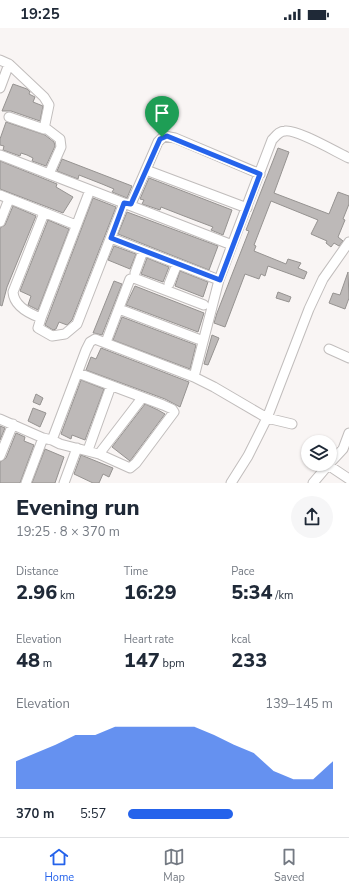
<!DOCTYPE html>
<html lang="en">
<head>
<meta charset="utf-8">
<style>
  :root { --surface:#fff; --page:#f6f6f7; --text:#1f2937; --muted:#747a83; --line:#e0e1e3; --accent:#2563eb }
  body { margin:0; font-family:"Nunito Sans",sans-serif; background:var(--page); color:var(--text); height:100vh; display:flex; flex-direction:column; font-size:15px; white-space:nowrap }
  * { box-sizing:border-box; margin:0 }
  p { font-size:13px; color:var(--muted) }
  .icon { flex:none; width:22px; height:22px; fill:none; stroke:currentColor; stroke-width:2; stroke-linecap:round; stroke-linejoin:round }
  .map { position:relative; height:455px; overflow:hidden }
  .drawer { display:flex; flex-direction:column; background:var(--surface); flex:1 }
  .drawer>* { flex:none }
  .controls { position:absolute; left:301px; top:407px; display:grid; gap:8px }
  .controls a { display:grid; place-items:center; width:36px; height:36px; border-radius:50%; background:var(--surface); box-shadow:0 1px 3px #0004; font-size:20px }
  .pin { position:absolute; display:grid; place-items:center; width:34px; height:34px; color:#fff; margin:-41px -17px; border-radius:50% 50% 50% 0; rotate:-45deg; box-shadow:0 0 4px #0007 }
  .pin .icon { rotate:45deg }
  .round { display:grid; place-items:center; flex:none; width:42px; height:42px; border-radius:21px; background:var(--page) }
  .headline { display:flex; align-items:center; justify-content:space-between; height:68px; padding:0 16px }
  h1 { font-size:22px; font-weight:800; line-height:30px }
  .metrics { display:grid; grid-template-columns:repeat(3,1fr); gap:6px; height:68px; padding:4px 16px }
  .metrics div { display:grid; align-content:center }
  .metrics b { font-size:20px; font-weight:800 }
  .metrics small { font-size:11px; font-weight:400 }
  .metrics p { font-size:11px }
  .chart { height:112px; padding:8px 16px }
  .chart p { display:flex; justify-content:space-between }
  .chart svg { width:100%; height:72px; margin-top:4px; fill:var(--accent); opacity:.7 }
  ul { padding:0 16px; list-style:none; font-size:13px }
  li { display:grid; grid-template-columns:64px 48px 1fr; align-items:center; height:30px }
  li i { height:10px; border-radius:5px; background:var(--accent) }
  .status { display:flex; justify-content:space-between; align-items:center; height:28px; padding:0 20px; background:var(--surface); direction:ltr }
  .status svg { height:11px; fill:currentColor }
  .tab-bar { display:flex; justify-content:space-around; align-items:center; height:56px; border-top:1px solid var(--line); background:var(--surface); font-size:11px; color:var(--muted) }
  .tab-bar a { display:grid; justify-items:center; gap:2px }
  .tab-bar .on { color:var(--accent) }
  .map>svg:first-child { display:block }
  .building { fill:#bdb9b8; stroke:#969391 }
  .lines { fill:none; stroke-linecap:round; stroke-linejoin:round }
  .minor-casing { stroke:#c1bdbc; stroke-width:11 }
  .minor { stroke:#fff; stroke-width:9 }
  .route-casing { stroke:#fff; stroke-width:8 }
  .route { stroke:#2563eb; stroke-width:5 }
</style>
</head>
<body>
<div class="status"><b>19:25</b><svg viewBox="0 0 49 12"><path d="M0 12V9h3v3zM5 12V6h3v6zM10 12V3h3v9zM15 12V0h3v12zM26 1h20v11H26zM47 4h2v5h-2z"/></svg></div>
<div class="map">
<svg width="349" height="455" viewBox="0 0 349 455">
  <rect width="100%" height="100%" fill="#f9f5f4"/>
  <path class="building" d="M13 56 27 61 30 64 29 66 35 69 33 74 43 78 40 93 11 83H2Z
    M6 94 45 107 54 114 55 118 46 138 32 133 33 130 27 127 21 125 20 128 3 122 4 118 0 117V111Z
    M278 120 289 124 274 165 329 186 338 164 349 168V176L343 191 345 192 338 209 343 213 339 218 334 215 331 219 326 215 327 213 311 206 318 192 271 173 254 217 256 218 254 223 286 236 288 231 301 235 298 240 307 244 304 251 268 238 265 248 261 246 259 251 245 246 225 299 214 295 217 285 249 203 246 202Z
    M62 131 132 158 127 170 112 164 114 161 102 156 79 147 78 151 57 143Z
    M0 133 57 156 56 159 73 169 63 185 0 161Z
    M149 150 232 182 223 207 211 202 213 199 184 188 161 179 160 182 142 176 144 172 140 171Z
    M93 170 116 179 72 292 67 297 59 294 56 301 53 302 45 297 47 292Z
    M13 178 36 188 7 259 2 278 0 277V200L5 197Z
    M127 184 218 218 209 242 118 206Z
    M48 192 69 201 38 282 28 277 31 268 20 263Z
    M114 218 136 226 130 241 108 232Z
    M147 230 169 239 163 254 141 246Z
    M180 243 208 254 203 269 175 258Z
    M348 244 349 270 345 281 329 275 333 265 340 267Z
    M114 253 122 256 102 307 94 305H93Z
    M135 258 204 285 198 304 126 277Z
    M278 264 291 269 289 274 276 270Z
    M122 289 196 317 190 341 113 312Z
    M212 307 219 310 208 337 204 336Z
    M101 320 189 354 180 379 165 371 86 342 91 329 96 331Z
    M81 352 104 361 85 412 72 407 71 411 61 406Z
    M36 366 43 370 40 377 33 374Z
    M145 376 158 382 165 386 130 433 112 419Z
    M33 380 46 385 40 399 28 393Z
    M0 398 5 400 0 412Z
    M16 405 25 409 24 413 34 417 20 455H0V434L6 430Z
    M45 421 64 429 55 455H32Z
    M81 427 113 440 109 449 103 446 99 455H93L74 446Z"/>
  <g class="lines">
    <g class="minor-casing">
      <path id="minor" d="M0 32 9 36 0 60
        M9 36 44 69 49 77 44 101H47L60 111 61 119 49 146
        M9 89 44 101
        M0 127 232 217 272 112C276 108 279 103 285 103 297 101 336 124 349 130
        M146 142 247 180
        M0 167 76 197
        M131 176 158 114 164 108 175 110 260 146
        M44 185 13 264C14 278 30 286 41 290L90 162
        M0 194 9 171
        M111 210 219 252
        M135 245 143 223
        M169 256 177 236
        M119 281 198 311
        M41 290 38 300 52 308 65 306 77 296 124 175
        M106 314 130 251 134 250 204 277
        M329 321 349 330
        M195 345 219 252 232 217
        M0 391 43 410 52 412 86 322 90 314 95 311 194 349 214 359 267 390 292 396
        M52 412 60 416 99 426 130 440 136 435 174 384 172 381 163 377 78 345
        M88 422 111 358
        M99 426 142 370
        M0 428 13 396
        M330 435 343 421 349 405
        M328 437 349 451
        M26 455 43 410
        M64 455 77 420
        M231 455 248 428 267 390 309 281 323 251 349 214
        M313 455 329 436"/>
    </g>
    <use href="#minor" class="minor"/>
  </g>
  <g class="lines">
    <g class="route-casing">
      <path id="route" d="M167 108 260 146 220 252 111 210 124 175 131 176 160 111Z"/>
    </g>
    <use href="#route" class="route"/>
  </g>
</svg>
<div class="controls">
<a><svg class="icon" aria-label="layers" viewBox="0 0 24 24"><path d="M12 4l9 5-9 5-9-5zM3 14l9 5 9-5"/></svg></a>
</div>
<div class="pin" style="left:162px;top:109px;background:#1e9e55"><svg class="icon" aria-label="arrive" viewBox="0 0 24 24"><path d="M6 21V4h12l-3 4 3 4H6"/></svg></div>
</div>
<section class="drawer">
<div class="headline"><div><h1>Evening run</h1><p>19:25 · 8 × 370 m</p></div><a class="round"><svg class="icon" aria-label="share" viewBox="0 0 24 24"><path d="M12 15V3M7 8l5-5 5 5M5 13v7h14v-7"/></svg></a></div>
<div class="metrics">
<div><p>Distance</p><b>2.96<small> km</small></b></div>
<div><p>Time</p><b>16:29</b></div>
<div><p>Pace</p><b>5:34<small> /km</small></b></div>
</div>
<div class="metrics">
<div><p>Elevation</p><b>48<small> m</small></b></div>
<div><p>Heart rate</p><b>147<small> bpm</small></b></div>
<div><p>kcal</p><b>233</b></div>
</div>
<div class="chart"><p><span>Elevation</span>139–145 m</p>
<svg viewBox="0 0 160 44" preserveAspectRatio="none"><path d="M0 44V27L10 22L20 17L30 11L40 11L50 6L60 6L70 6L80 6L90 6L100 11L110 17L120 22L130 33L140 38L150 38L160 27V44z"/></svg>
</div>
<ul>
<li><b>370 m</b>5:57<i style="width:51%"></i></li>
</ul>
</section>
<nav class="tab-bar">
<a class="on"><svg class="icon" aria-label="home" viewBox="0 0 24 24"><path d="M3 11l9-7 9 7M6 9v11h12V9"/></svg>Home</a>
<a><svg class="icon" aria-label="map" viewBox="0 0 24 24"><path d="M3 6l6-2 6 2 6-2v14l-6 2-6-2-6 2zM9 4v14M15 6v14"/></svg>Map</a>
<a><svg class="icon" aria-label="saved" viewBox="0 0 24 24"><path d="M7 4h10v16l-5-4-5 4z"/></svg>Saved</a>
</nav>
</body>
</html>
